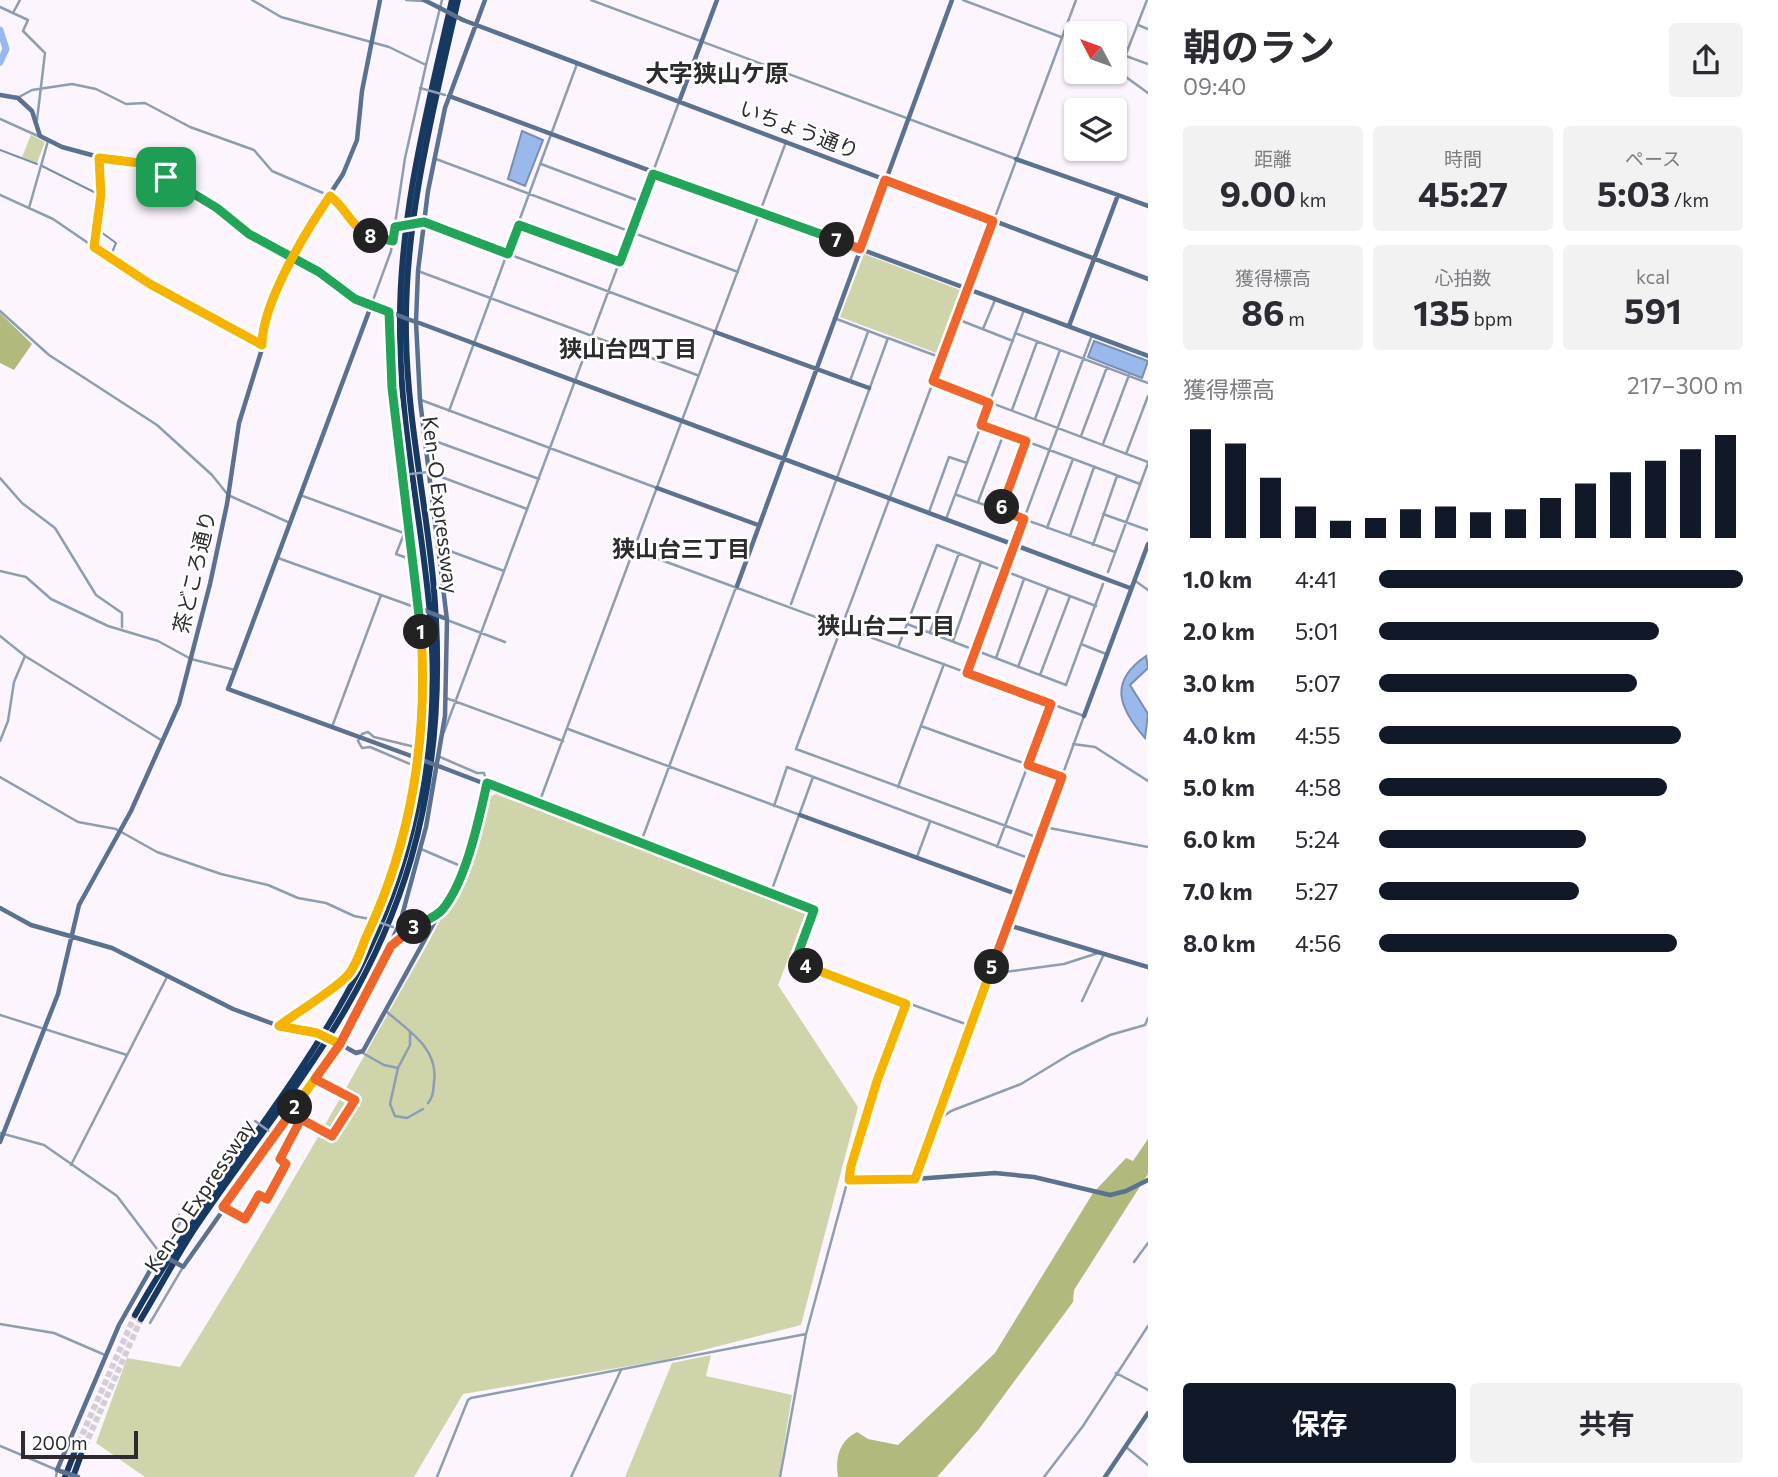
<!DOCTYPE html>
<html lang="ja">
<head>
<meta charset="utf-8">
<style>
  :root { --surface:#fff; --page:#f2f2f3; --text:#2b2b33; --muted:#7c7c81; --accent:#111827 }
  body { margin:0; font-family:Commissioner,"Noto Sans JP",sans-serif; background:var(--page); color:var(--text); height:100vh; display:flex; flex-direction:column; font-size:26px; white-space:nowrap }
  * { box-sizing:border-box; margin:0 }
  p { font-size:23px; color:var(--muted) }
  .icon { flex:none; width:38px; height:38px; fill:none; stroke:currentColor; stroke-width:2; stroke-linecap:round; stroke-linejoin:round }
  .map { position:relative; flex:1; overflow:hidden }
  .sheet { display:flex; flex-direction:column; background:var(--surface); width:630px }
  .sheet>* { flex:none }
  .needle { width:46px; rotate:311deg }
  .tools { position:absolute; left:1064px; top:21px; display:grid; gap:14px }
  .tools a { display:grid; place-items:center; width:63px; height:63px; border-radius:7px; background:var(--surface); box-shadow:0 2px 5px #0004; font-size:35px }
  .scale { position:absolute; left:21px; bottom:18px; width:117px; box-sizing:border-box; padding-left:7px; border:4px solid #2d2b2e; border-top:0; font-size:19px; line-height:24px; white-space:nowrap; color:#2d2b2e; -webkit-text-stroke:5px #fff; paint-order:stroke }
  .pin { position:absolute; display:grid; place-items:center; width:60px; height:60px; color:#fff; margin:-30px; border-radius:14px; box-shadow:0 4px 10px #0006 }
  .km { position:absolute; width:35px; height:35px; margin:-18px; border-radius:50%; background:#222; color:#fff; font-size:19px; line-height:35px; text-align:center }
  .round { display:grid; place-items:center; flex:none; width:74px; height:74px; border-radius:7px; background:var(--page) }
  .head { display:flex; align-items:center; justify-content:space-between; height:119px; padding:0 35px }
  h1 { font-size:38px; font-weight:700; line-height:52px }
  .figures { display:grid; grid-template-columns:repeat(3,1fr); gap:10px; height:119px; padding:7px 35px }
  .figures div { display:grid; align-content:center; border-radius:7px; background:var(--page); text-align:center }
  .figures b { font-size:35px; font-weight:700 }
  .figures small { font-size:19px; font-weight:400 }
  .figures p { font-size:19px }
  .chart { height:196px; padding:14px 35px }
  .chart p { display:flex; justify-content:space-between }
  .chart svg { width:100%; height:126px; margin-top:7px; stroke:var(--accent); stroke-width:6 }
  .cta { display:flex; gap:14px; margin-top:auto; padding:14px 35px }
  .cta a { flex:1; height:80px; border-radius:7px; background:var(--accent); color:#fff; font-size:28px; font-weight:700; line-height:80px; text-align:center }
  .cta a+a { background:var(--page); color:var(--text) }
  ul { padding:0 35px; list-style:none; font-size:23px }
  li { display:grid; grid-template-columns:112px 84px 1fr; align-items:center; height:52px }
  li i { height:18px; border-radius:9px; background:var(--accent) }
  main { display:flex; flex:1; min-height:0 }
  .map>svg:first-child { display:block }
  .green { fill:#cfd4aa }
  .forest { fill:#b2b97d }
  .water { fill:#99b8eb; stroke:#798eb2; stroke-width:2 }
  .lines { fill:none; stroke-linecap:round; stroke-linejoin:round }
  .stream { stroke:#798eb2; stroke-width:2 }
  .river { stroke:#99b8eb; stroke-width:7 }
  .highway-tunnel { stroke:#d3cdd4; stroke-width:6; stroke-dasharray:6 3; stroke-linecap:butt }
  .street { stroke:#8d9db2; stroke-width:2.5 }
  .secondary { stroke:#5a7190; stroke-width:4.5 }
  .highway { stroke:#173860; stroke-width:6 }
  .street-bridge { stroke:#8d9db2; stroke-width:2.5 }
  .secondary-bridge { stroke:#5a7190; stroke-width:4.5 }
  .split-1-casing { stroke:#fff; stroke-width:14 }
  .split-2-casing { stroke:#fff; stroke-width:14 }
  .split-3-casing { stroke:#fff; stroke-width:14 }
  .split-4-casing { stroke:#fff; stroke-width:14 }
  .split-5-casing { stroke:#fff; stroke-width:14 }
  .split-6-casing { stroke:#fff; stroke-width:14 }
  .split-7-casing { stroke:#fff; stroke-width:14 }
  .split-8-casing { stroke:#fff; stroke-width:14 }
  .split-9-casing { stroke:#fff; stroke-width:14 }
  .split-1 { stroke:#22a559; stroke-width:9 }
  .split-2 { stroke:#f5b400; stroke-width:9 }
  .split-3 { stroke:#f0652b; stroke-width:9 }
  .split-4 { stroke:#22a559; stroke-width:9 }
  .split-5 { stroke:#f5b400; stroke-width:9 }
  .split-6 { stroke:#f0652b; stroke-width:9 }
  .split-7 { stroke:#f0652b; stroke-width:9 }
  .split-8 { stroke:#22a559; stroke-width:9 }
  .split-9 { stroke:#f5b400; stroke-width:9 }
  .labels { text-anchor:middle; stroke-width:5; stroke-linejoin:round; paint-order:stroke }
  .street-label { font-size:21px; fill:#2d2b2e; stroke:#fff }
  .neighbourhood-label { font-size:23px; font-weight:bold; fill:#2d2b2e; stroke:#fff }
  .quarter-label { font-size:24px; font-weight:bold; fill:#2d2b2e; stroke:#fff }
</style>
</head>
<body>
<main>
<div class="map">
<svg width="1148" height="1477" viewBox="0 0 1148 1477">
  <rect width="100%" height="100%" fill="#fcf5fe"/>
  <path class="green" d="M31 135 45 142 37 163 22 157Z
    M864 254 963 291 939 354 840 317Z
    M499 792 808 908 778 985 858 1107 801 1325 664 1360 463 1394 414 1477H145L96 1443 127 1358 180 1367C250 1255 316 1142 380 1028 421 954 469 881 488 798Z
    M711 1355 706 1376 792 1395 779 1477H625L672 1363Z"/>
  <path class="forest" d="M0 313 32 344 14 370 0 363Z
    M1148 1139V1174L1074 1290 1073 1302 979 1429 937 1477H838C835 1458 839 1441 857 1432L868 1439 898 1445 995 1353 1093 1193 1126 1158 1133 1161Z"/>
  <path class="water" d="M522 131 543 140 525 186 508 179Z
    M1094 341 1148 361 1142 378 1088 357Z
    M1146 656 1148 668 1130 685 1148 714 1145 738C1119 708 1108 682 1146 656Z"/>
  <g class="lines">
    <path class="stream" d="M0 150 37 164
      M42 166 100 195
      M100 207 103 198
      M99 216 101 232 116 243 111 255"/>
    <path class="river" d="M0 30 6 49 0 62"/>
    <path class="highway-tunnel" d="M75 1451 135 1315
      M81 1455 141 1319"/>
    <path class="street" d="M252 0 281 17 389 47 426 65 405 158 391 251 372 303
      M406 0 423 1
      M591 0 1016 159
      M963 0 1061 37
      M1147 0 1119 72 1148 93
      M0 7 28 20 23 31 45 53 37 120
      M14 11 20 0
      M1138 25 1148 29
      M1126 56 1148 64
      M426 65 442 0
      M19 97 32 90 72 84 96 89 126 104 145 103 190 127 254 150 272 171 330 196 341 205 355 227 370 236 393 241
      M0 119 38 136
      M436 159 738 272
      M541 164 642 202
      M0 195 53 219 132 273 262 345
      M29 208 48 141
      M416 224 423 222 714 331
      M519 225 620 262
      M94 247 101 195 99 157
      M418 271 697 375
      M0 311 49 355 157 425 212 475 228 495 290 523
      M834 318 887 338
      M957 319 1076 0
      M983 329 995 300
      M1015 333 1148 383
      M942 358 796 749 1039 838
      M850 381 868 332
      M933 381 1148 462
      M421 400 657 488
      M1012 410 1037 342
      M449 411 577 64
      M1035 419 1060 350
      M983 425 1140 484
      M1081 436 1107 367
      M424 437 539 479
      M1103 444 1129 375
      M1126 454 1148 396
      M428 472 527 509
      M0 478 22 503 55 528 96 595 122 613V627
      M300 495 412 536
      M957 495 1115 552
      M978 502 1004 433
      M1001 510 1026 441
      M929 512 949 457 967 463
      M1103 514 1148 530
      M946 519 1024 310
      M1047 528 1073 459
      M404 534 396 554 415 561
      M1070 536 1094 467
      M1093 545 1117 476
      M439 547 504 571
      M634 550 1084 716 915 1179 849 1180
      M278 558 420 609
      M0 571 26 577 51 599 108 626 158 641 191 659 235 670
      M1108 572 1148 463
      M1134 580 1148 590
      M791 604 888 338 942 358 957 319 1013 341
      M447 620 505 642
      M907 624 1066 685 1103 584
      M930 632 959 553
      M0 636 25 656 161 740
      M953 641 981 562
      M1081 644 1106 654
      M899 645 937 545 1096 606
      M996 658 1024 579
      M1018 667 1048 588
      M967 673 1092 335
      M1040 675 1070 596
      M446 698 563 741
      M921 726 1062 777
      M332 727 381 595
      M568 729 800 815
      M444 732 679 102
      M0 741 8 721 14 682 25 656
      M1073 744 1095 747 1148 781
      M440 757 477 773H484L487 783
      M417 767 370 747 362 748 358 741 362 734 368 732 374 737 419 748
      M0 777 78 822 116 829 157 852 221 874 268 885 298 898 326 903 354 916 375 920
      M898 787 944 664
      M539 803 786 142
      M774 806 787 767 1031 859
      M1044 827 1148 847
      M641 842 736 587
      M997 847 1051 704
      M421 849 463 867
      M917 857 930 822
      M771 892 813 777
      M814 910 796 959 798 963 971 1026
      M400 923 416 926
      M391 945 437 914
      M990 974 1064 964 1098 953
      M1082 1001 1104 954
      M387 1012C409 1031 439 1049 434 1082 433 1090 434 1096 428 1103
      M0 1015 127 1055
      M279 1025 347 977 392 878 407 824 417 767 423 662 412 536 392 388 389 312
      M361 1052 384 1065 398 1068 390 1104 395 1116 407 1118 423 1109
      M398 1068 410 1045V1032
      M937 1121 951 1111 1021 1084 1072 1053 1110 1035 1145 1025 1148 1018
      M0 1133 44 1145 117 1196 160 1253 180 1223 179 1215
      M71 1165 168 975
      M224 1208 245 1219 259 1195 266 1199 286 1164 280 1159 301 1119 332 1136 354 1100 315 1079
      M1134 1262 1148 1243
      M150 1323 183 1267
      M0 1324 54 1333 105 1355
      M1116 1373 1148 1390
      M0 1446 57 1470
      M1126 1447 1148 1465
      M56 1477 57 1470
      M437 1477 468 1400 471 1398 806 1334
      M571 1477 621 1370
      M780 1477 806 1334 863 1124 906 1004
      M1044 1477 1083 1426 1148 1326"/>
    <path class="secondary" d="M424 0 440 8
      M463 20 1148 279
      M0 95 18 98 32 111 40 136 62 147 99 157 140 163 212 204 243 231 319 272 349 295 392 313
      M449 96 1148 356
      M679 102 717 0
      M1016 159 1118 195
      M371 306 228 689 414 757
      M414 321 1130 588
      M1069 326 1118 195 1148 206
      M715 332 869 388
      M657 488 758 525
      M737 586 952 0
      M1084 716 1148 544
      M441 767 814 910
      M800 815 1019 895
      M0 908 31 925 112 948 233 1009 279 1026 317 1033
      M1008 925 1148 967
      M338 1043 356 1053 363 1051 454 887 475 840 487 783
      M0 1142 58 994 79 905 131 811 179 704 210 584 227 504 239 423 261 352 266 315 309 226 343 174 357 140 362 91 380 0
      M915 1179 995 1173 1034 1177 1110 1195 1126 1191 1148 1180
      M180 1265 183 1267 340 1044 360 1009 400 923 426 827 445 716 447 620 420 400 416 322 418 271 428 191 445 108 485 0
      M57 1470 119 1325 160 1253 162 1255
      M1105 1477 1148 1413"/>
    <path class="highway" d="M135 1315C223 1158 354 1034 405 856 426 783 436 703 431 627 424 528 400 432 400 333 398 219 427 110 452 0
      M141 1319C159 1289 176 1257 195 1228 280 1102 367 1010 411 859 437 768 442 673 433 579 425 497 407 416 406 334 404 220 433 111 458 0
      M65 1477 75 1451
      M73 1477 81 1455"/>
    <path class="street-bridge" d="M420 88 445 95
      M395 227 416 224
      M402 475 428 472
      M375 921 393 927
      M255 1121 273 1134"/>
    <path class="secondary-bridge" d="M440 8 463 20
      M392 313 413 321
      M421 609 444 618
      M414 757 441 767
      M317 1033 335 1042
      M162 1255 180 1265
      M60 1471 78 1477"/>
  </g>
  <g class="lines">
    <g class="split-1-casing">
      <path id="split-1" d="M166 177 217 208 249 234 319 272 355 299 389 312 392 388 421 632"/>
    </g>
    <g class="split-2-casing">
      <path id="split-2" d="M295 1107 340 1044 317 1033 279 1026C298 1011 332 992 347 976 357 966 362 945 368 933 412 839 428 735 421 632"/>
    </g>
    <g class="split-3-casing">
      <path id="split-3" d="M295 1107 223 1207 245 1219 259 1195 267 1199 286 1164 280 1159 301 1119 332 1136 355 1100 315 1079 340 1044 391 946 414 927"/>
    </g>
    <g class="split-4-casing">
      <path id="split-4" d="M414 927C422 922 436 917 442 910 466 882 479 819 487 783L814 910 796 959 806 966"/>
    </g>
    <g class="split-5-casing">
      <path id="split-5" d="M806 966 906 1004 877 1081 851 1166 849 1180 915 1179 992 967"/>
    </g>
    <g class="split-6-casing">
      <path id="split-6" d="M992 967 1062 777 1028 765 1051 704 967 673 1024 519 1001 510 1002 507"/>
    </g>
    <g class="split-7-casing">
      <path id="split-7" d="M837 240 860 249 885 180 993 221 933 381 989 403 981 425 1026 441 1002 507"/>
    </g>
    <g class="split-8-casing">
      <path id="split-8" d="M371 236 393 241 395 227 424 222 508 254 519 225 620 262 653 174 837 240"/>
    </g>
    <g class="split-9-casing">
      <path id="split-9" d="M166 177 140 163 99 158 101 195 94 247 150 284 262 345C262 303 306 231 330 196 349 211 348 224 371 236"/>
    </g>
    <use href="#split-1" class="split-1"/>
    <use href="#split-2" class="split-2"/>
    <use href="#split-3" class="split-3"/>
    <use href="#split-4" class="split-4"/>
    <use href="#split-5" class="split-5"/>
    <use href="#split-6" class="split-6"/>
    <use href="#split-7" class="split-7"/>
    <use href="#split-8" class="split-8"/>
    <use href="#split-9" class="split-9"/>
  </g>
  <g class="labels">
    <g class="street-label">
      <text transform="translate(799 130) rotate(21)" y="7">いちょう通り</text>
      <text transform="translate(440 505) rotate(83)" y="7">Ken-O Expressway</text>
      <text transform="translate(195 572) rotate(-77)" y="7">茶どころ通り</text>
      <text transform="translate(200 1196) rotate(-56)" y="7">Ken-O Expressway</text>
    </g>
    <g class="neighbourhood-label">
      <text x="628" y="357">狭山台四丁目</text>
      <text x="681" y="557">狭山台三丁目</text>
      <text x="886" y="634">狭山台二丁目</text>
    </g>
    <g class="quarter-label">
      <text x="717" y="82">大字狭山ケ原</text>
    </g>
  </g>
</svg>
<div class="tools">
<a><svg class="needle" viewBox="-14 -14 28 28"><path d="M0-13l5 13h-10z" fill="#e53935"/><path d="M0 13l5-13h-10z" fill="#7c7c81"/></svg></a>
<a><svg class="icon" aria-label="layers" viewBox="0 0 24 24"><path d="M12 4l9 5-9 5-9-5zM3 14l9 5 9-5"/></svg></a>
</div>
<div class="scale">200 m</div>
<div class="pin" style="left:166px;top:177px;background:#1e9e55"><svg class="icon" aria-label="arrive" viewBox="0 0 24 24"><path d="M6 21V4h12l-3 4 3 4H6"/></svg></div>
<b class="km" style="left:421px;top:632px">1</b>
<b class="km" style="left:295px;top:1107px">2</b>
<b class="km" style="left:414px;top:927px">3</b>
<b class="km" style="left:806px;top:966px">4</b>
<b class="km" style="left:992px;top:967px">5</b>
<b class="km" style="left:1002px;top:507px">6</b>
<b class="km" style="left:837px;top:240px">7</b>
<b class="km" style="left:371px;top:236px">8</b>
</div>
<section class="sheet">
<div class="head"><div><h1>朝のラン</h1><p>09:40</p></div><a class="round"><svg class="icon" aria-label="share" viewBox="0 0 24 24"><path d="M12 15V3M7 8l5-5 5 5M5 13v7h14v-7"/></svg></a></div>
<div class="figures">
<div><p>距離</p><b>9.00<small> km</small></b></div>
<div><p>時間</p><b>45:27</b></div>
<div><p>ペース</p><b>5:03<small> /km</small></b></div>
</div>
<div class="figures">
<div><p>獲得標高</p><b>86<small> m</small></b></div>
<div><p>心拍数</p><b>135<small> bpm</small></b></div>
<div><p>kcal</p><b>591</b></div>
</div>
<div class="chart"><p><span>獲得標高</span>217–300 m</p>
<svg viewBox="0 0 160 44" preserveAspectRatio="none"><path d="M5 44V6M15 44V11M25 44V23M35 44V33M45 44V38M55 44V37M65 44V34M75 44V33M85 44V35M95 44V34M105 44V30M115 44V25M125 44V21M135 44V17M145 44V13M155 44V8"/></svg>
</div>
<ul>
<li><b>1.0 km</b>4:41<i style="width:100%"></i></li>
<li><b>2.0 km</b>5:01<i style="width:77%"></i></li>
<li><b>3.0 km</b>5:07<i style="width:71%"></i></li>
<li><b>4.0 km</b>4:55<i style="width:83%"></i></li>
<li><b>5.0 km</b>4:58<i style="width:79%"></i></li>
<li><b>6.0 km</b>5:24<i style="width:57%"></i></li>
<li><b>7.0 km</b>5:27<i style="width:55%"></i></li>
<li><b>8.0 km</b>4:56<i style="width:82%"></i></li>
</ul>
<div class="cta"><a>保存</a><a>共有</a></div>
</section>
</main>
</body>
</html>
